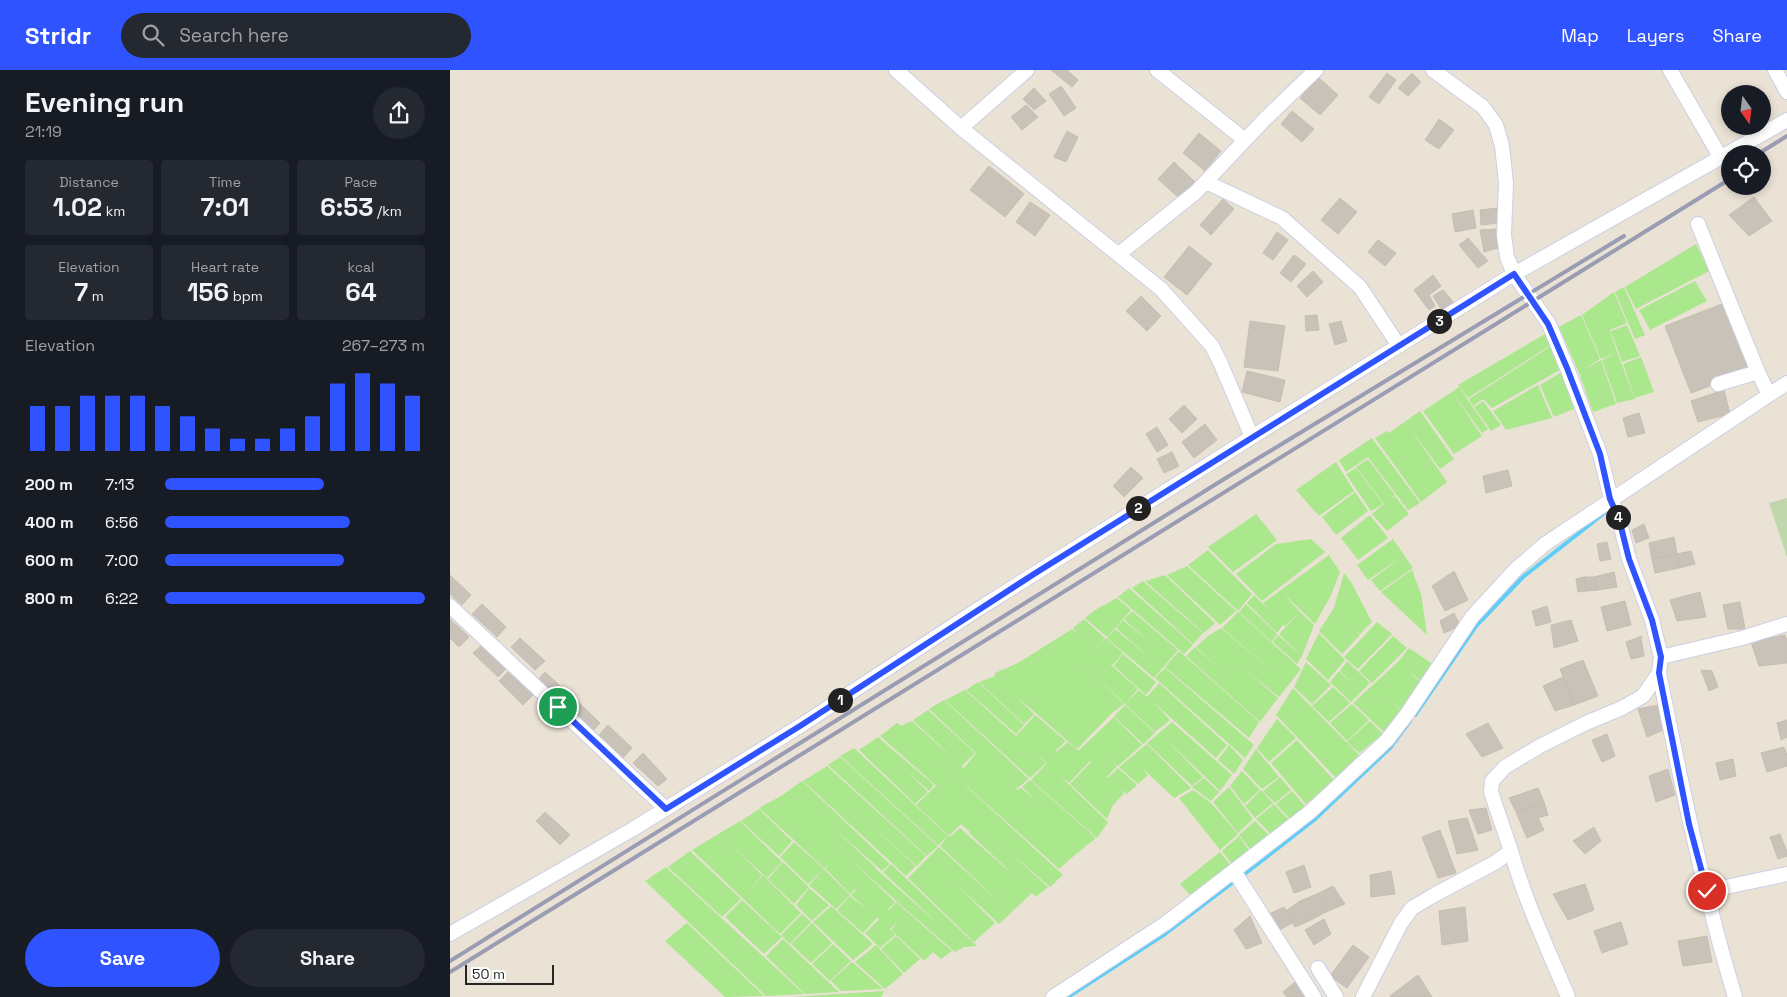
<!DOCTYPE html>
<html lang="en">
<head>
<meta charset="utf-8">
<style>
  :root { --surface:#171b24; --page:#242831; --text:#f1f3f6; --muted:#9ea1a6; --accent:#2f53ff }
  body { margin:0; font-family:"Space Grotesk",sans-serif; background:var(--page); color:var(--text); height:100vh; display:flex; flex-direction:column; font-size:19px; white-space:nowrap }
  * { box-sizing:border-box; margin:0 }
  p { font-size:16px; color:var(--muted) }
  .icon { flex:none; width:28px; height:28px; fill:none; stroke:currentColor; stroke-width:2; stroke-linecap:round; stroke-linejoin:round }
  .map { position:relative; flex:1; overflow:hidden }
  .drawer { display:flex; flex-direction:column; background:var(--surface); width:450px }
  .drawer>* { flex:none }
  .needle { width:32px; rotate:166deg }
  .buttons { position:absolute; left:1271px; top:15px; display:grid; gap:10px }
  .buttons a { display:grid; place-items:center; width:50px; height:50px; border-radius:50%; background:var(--surface); box-shadow:0 2px 8px #0003; font-size:25px }
  .scale { position:absolute; left:15px; bottom:12px; width:89px; box-sizing:border-box; padding-left:5px; border:2px solid #262626; border-top:0; font-size:14px; line-height:18px; white-space:nowrap; color:#262626; -webkit-text-stroke:4px #fff; paint-order:stroke }
  .pin { position:absolute; display:grid; place-items:center; width:42px; height:42px; color:#fff; margin:-21px; border:2px solid #fff; border-radius:50%; box-shadow:0 1px 5px #0007 }
  .km { position:absolute; width:25px; height:25px; margin:-12px; border-radius:50%; background:#222; color:#fff; font-size:14px; line-height:25px; text-align:center }
  .round { display:grid; place-items:center; flex:none; width:52px; height:52px; border-radius:26px; background:var(--page) }
  .summary { display:flex; align-items:center; justify-content:space-between; height:85px; padding:0 25px }
  h1 { font-size:28px; font-weight:600; line-height:38px }
  .metrics { display:grid; grid-template-columns:repeat(3,1fr); gap:8px; height:85px; padding:5px 25px }
  .metrics div { display:grid; align-content:center; border-radius:5px; background:var(--page); text-align:center }
  .metrics b { font-size:25px; font-weight:600 }
  .metrics small { font-size:14px; font-weight:400 }
  .metrics p { font-size:14px }
  .chart { height:140px; padding:10px 25px }
  .chart p { display:flex; justify-content:space-between }
  .chart svg { width:100%; height:90px; margin-top:5px; stroke:var(--accent); stroke-width:6 }
  .primary-button { display:flex; gap:10px; margin-top:auto; padding:10px 25px }
  .primary-button a { flex:1; height:58px; border-radius:30px; background:var(--accent); color:#fff; font-size:20px; font-weight:600; line-height:58px; text-align:center }
  .primary-button a+a { background:var(--page); color:var(--text) }
  ul { padding:0 25px; list-style:none; font-size:16px }
  li { display:grid; grid-template-columns:80px 60px 1fr; align-items:center; height:38px }
  li i { height:12px; border-radius:6px; background:var(--accent) }
  header { display:flex; align-items:center; gap:30px; box-sizing:border-box; height:70px; padding:0 25px; background:var(--accent); color:#fff }
  header strong { font-size:24px }
  nav { display:flex; gap:28px; margin-inline-start:auto; font-size:18px }
  .search { width:350px; height:45px; background:var(--page); display:flex; align-items:center; gap:12px; box-sizing:border-box; padding:0 18px; border-radius:28px; color:var(--muted); font-size:19px }
  main { display:flex; flex:1; min-height:0 }
  .map>svg:first-child { display:block }
  .green { fill:#aae78d }
  .cemetery { fill:#c0d6ac }
  .lines { fill:none; stroke-linecap:round; stroke-linejoin:round }
  .stream { stroke:#5ecdf8; stroke-width:4 }
  .building { fill:#c9c2b9; stroke:#c6beb0 }
  .minor-casing { stroke:#cbcfe2; stroke-width:16 }
  .minor { stroke:#fff; stroke-width:14 }
  .rail { stroke:#999cb3; stroke-width:4 }
  .route-casing { stroke:#fff; stroke-width:10 }
  .route { stroke:#2f53ff; stroke-width:6 }
</style>
</head>
<body>
<header>
<strong>Stridr</strong>
<div class="search"><svg class="icon" aria-label="search" viewBox="0 0 24 24"><circle cx="10" cy="10" r="6"/><path d="M15 15l6 6"/></svg>Search here</div>
<nav><a>Map</a><a>Layers</a><a>Share</a></nav>
</header>
<main>
<section class="drawer">
<div class="summary"><div><h1>Evening run</h1><p>21:19</p></div><a class="round"><svg class="icon" aria-label="share" viewBox="0 0 24 24"><path d="M12 15V3M7 8l5-5 5 5M5 13v7h14v-7"/></svg></a></div>
<div class="metrics">
<div><p>Distance</p><b>1.02<small> km</small></b></div>
<div><p>Time</p><b>7:01</b></div>
<div><p>Pace</p><b>6:53<small> /km</small></b></div>
</div>
<div class="metrics">
<div><p>Elevation</p><b>7<small> m</small></b></div>
<div><p>Heart rate</p><b>156<small> bpm</small></b></div>
<div><p>kcal</p><b>64</b></div>
</div>
<div class="chart"><p><span>Elevation</span>267–273 m</p>
<svg viewBox="0 0 160 44" preserveAspectRatio="none"><path d="M5 44V22M15 44V22M25 44V17M35 44V17M45 44V17M55 44V22M65 44V27M75 44V33M85 44V38M95 44V38M105 44V33M115 44V27M125 44V11M135 44V6M145 44V11M155 44V17"/></svg>
</div>
<ul>
<li><b>200 m</b>7:13<i style="width:61%"></i></li>
<li><b>400 m</b>6:56<i style="width:71%"></i></li>
<li><b>600 m</b>7:00<i style="width:69%"></i></li>
<li><b>800 m</b>6:22<i style="width:100%"></i></li>
</ul>
<div class="primary-button"><a>Save</a><a>Share</a></div>
</section>
<div class="map">
<svg width="1337" height="927" viewBox="0 0 1337 927">
  <rect width="100%" height="100%" fill="#ebe2d6"/>
  <path class="green" d="M1246 174 1259 201 1186 239 1175 217Z
    M1245 211 1257 231 1200 260 1189 240Z
    M1174 217 1195 265 1185 269 1165 222Z
    M1164 222 1177 253 1160 260 1167 282 1151 289 1132 245Z
    M1131 245 1150 289 1133 300 1151 290 1166 334 1143 342 1129 303 1109 257Z
    M1177 255 1190 286 1172 292 1161 261Z
    M1095 264 1101 275 1018 328 1008 315Z
    M1101 276 1110 300 1042 338 1033 329 1023 336 1019 329Z
    M1167 282 1185 329 1167 333 1152 290Z
    M1191 287 1204 322 1185 328 1173 294Z
    M1112 302 1126 338 1104 347 1090 315Z
    M1088 315 1102 348 1056 360 1043 341Z
    M1009 317 1038 359 1032 363 1002 322Z
    M1002 322 1032 366 1004 384 973 341Z
    M1033 331 1051 355 1041 361 1024 337Z
    M970 341 1004 389 990 399 956 353 997 412 971 432 925 368 937 361 939 363Z
    M922 368 970 433 958 440 918 387 896 402 889 390Z
    M918 389 945 425 937 432 945 426 959 444 937 461 922 444 934 434 906 397Z
    M886 392 904 421 869 446 846 420Z
    M906 398 933 434 921 441 896 404Z
    M905 422 918 441 886 465 872 447Z
    M806 444 827 470 783 502 758 477Z
    M920 445 938 468 908 490 891 468Z
    M861 469 875 482 853 499 851 498 852 500 812 531 786 504 826 474Z
    M943 469 963 498 930 521 921 510 953 486 918 510 907 495Z
    M758 480 802 524 788 541 738 495Z
    M879 485 890 502 881 525 865 554 832 522 850 542 835 556 833 555 827 563 797 533 804 525 820 541 813 533Z
    M737 496 786 541 770 555 717 505Z
    M962 500 971 524 977 565 931 522Z
    M894 503 901 512 922 552 910 564 901 555 910 565 892 584 869 561 884 538Z
    M715 505 765 553 754 563 695 511Z
    M693 511 753 563 743 574 682 518Z
    M679 518 743 575 734 584 668 527Z
    M667 528 681 540 657 567 635 548 645 540Z
    M796 534 827 564 822 572 789 542Z
    M682 541 728 580 704 608 657 568 665 559 701 589 666 558 673 550 698 571 674 549Z
    M788 542 851 599 829 627 791 596 828 628 810 652 736 586 745 577 776 604 746 577 758 566 771 558 828 606 772 558Z
    M850 542 864 555 852 586 829 564Z
    M634 549 655 568 644 579 656 568 673 583 663 595 660 594 688 619 675 634 634 595 674 634 662 643 627 679 567 627 584 644 574 654 529 612 545 606V603L568 593 622 559 628 564 623 558Z
    M927 552 942 564 908 599 894 587Z
    M869 563 895 590 878 610 856 589Z
    M828 565 852 586 847 594 823 572Z
    M943 566 957 578 922 613 909 601Z
    M959 578 984 595 973 613 958 600 972 614 954 642 936 626 954 643 934 662 903 633 949 591Z
    M729 581 809 652 799 668 715 597Z
    M673 584 706 612 696 625 664 596Z
    M897 591 920 613 911 622 890 601Z
    M856 592 881 615 862 634 844 617Z
    M715 598 804 675 795 688 705 608Z
    M889 601 911 622 901 632 880 612Z
    M528 612 574 655 566 664 516 620Z
    M709 613 777 675 766 688 703 632 720 650 705 662 675 634 689 620 697 627Z
    M883 617 900 633 879 652 862 636Z
    M843 618 909 685 886 708 826 645Z
    M515 620 566 666 585 645 616 671 605 681 606 682 618 672 640 691 628 681 664 647 692 675 668 696 658 688 667 696 657 707 658 708 668 698 687 715 677 724 670 719 674 723 663 735 657 749 620 714 641 692 640 691 619 713 609 705 658 752 647 768 581 710 597 693 583 681 596 693 580 708 495 630Z
    M494 630 579 709 566 719 567 720 571 718 587 731 572 717 580 710 646 768 626 784 609 768 626 784 609 799 490 692 613 805 600 817 554 777 598 817 586 827 582 823 549 854 504 812 545 853 524 872 458 808 489 777 557 839 490 776 498 766 500 767 510 758 568 809 519 763 529 754 520 762 511 754 499 766 466 735 486 716 492 721 430 666 447 653 451 656 462 651 510 695 463 650 478 640 525 683 512 696 514 698 526 683 479 639Z
    M902 634 919 650 897 671 880 653Z
    M675 635 705 663 693 674 664 646Z
    M827 649 846 668 819 692 807 678Z
    M920 651 933 664 909 683 897 672Z
    M722 652 782 705 770 721 709 663Z
    M709 663 753 707 742 716 697 673Z
    M428 667 484 715 479 721 454 698 478 722 465 734 409 680Z
    M847 670 884 710 856 734 821 693Z
    M697 674 741 718 724 728 691 697 698 705 688 714 669 697Z
    M779 675 793 690 784 704 768 690Z
    M404 678 498 766 488 775 390 686Z
    M806 679 829 707 812 719 793 699Z
    M390 687 488 776 477 786 378 695Z
    M377 696 476 786 467 796 396 733 466 796 456 806 353 711Z
    M792 701 810 720 794 734 780 716Z
    M830 707 841 720 825 733 813 721Z
    M754 708 769 722 761 731 742 717Z
    M352 711 440 794 432 801 380 755 425 797V798L494 859 433 802 441 794 527 876 514 877 505 882 446 831 394 783 445 832 438 839 434 835 439 840 446 832 502 881 491 889 483 882 474 891 441 860 449 851 440 859 437 856 445 865 430 878 415 863 429 849 427 848 413 863 387 840 400 826 419 841 401 825 411 814 400 824 375 798 380 793 374 798 309 738 331 726Z
    M779 717 803 749 788 763 763 732Z
    M743 720 761 733 788 764 770 780 729 728Z
    M811 720 823 733 805 748 795 736Z
    M842 721 855 736 840 749 826 734Z
    M824 734 839 750 822 765 806 749Z
    M309 739 342 771 329 786 291 751Z
    M290 751 332 792 317 808 278 772 312 805 294 826 313 805 351 843 330 864 242 780Z
    M805 751 820 766 801 780 789 765Z
    M789 766 800 782 782 794 772 781Z
    M344 772 374 799 358 814 330 787Z
    M240 781 291 829 272 847 218 797Z
    M770 782 782 797 743 828 730 814Z
    M333 792 359 817 344 834 318 809Z
    M216 797 354 924 316 926 195 811Z
    M374 799 400 825 386 839 359 815Z
    M359 818 379 835 362 851 346 835Z
    M292 830 332 867 314 884 275 847Z
    M381 836 423 874 403 890 363 852Z
    M352 844 361 852 340 874 331 865Z
    M237 853 314 926 275 927 215 871Z
    M362 853 382 873 361 893 341 874Z
    M446 866 470 889 454 903 431 879Z
    M333 869 389 922 355 924 316 886Z
    M383 874 401 891 380 911 362 894Z
    M426 875 453 904 435 919 405 892Z
    M402 892 433 919 391 921 381 911Z
    M434 921 431 927H342Z"/>
  <path class="cemetery" d="M1337 428V487L1319 433Z"/>
  <g class="lines">
    <path class="stream" d="M965 645 1026 556 1073 507 1157 441
      M792 806 864 750 940 678 960 651
      M618 927 715 864 786 810"/>
  </g>
  <path class="building" d="M601 0H617L628 10 622 17Z
    M937 3 946 10 929 34 919 27Z
    M962 3 971 12 958 26 948 18Z
    M868 7 888 25 870 45 850 28Z
    M611 16 626 38 614 46 599 24Z
    M1304 16 1308 24H1289Z
    M584 18 596 31 584 40 573 29Z
    M576 35 588 47 572 60 561 47Z
    M842 41 864 59 852 72 831 54Z
    M989 49 1004 60 989 79 975 70Z
    M617 61 628 67 616 92 604 87Z
    M749 63 771 81 755 101 733 83Z
    M724 92 745 112 729 128 708 109Z
    M539 96 574 124 555 147 520 120Z
    M1304 127 1322 151 1299 166 1279 145Z
    M890 128 907 142 888 164 871 150Z
    M773 129 784 139 761 165 750 155Z
    M580 132 600 145 585 166 566 152Z
    M1047 138 1050 153 1031 155 1030 140Z
    M1023 140 1026 158 1005 162 1002 144Z
    M1046 159 1048 178 1034 182 1030 160Z
    M827 162 838 170 823 190 813 183Z
    M1018 168 1038 191 1028 198 1009 175Z
    M928 170 946 183 935 196 918 182Z
    M739 176 762 194 737 225 714 207Z
    M844 185 856 194 841 212 830 203Z
    M863 201 873 212 857 227 847 216Z
    M983 205 991 216 979 225 985 236 979 240 964 220Z
    M993 220 1005 234 993 242 983 226Z
    M691 226 711 246 697 261 676 241Z
    M1277 232 1303 300 1241 323 1215 256Z
    M867 245 869 260 856 261 855 246Z
    M800 251 835 256 828 301 794 297Z
    M891 251 897 271 885 275 879 254Z
    M797 301 835 310 830 332 792 322Z
    M1274 320 1280 344 1248 352 1241 331Z
    M734 335 747 349 732 363 719 349Z
    M1189 343 1195 363 1178 367 1173 348Z
    M755 354 767 370 744 388 732 372Z
    M707 357 718 375 707 382 696 364Z
    M722 382 729 396 714 403 707 389Z
    M681 397 693 408 674 427 663 416Z
    M1058 400 1062 416 1036 423 1033 406Z
    M1194 454 1199 468 1186 473 1182 460Z
    M1224 467 1227 484 1202 489 1199 473Z
    M1157 472 1161 489 1150 491 1147 474Z
    M1241 481 1245 494 1229 498 1227 484Z
    M1227 484 1229 498 1205 503 1202 489Z
    M1004 501 1018 530 995 541 982 516Z
    M1164 502 1167 517 1148 520 1144 507Z
    M0 505 21 525 12 535 0 524Z
    M1134 507H1144L1148 520 1136 521Z
    M1134 507 1136 521 1128 522 1126 509Z
    M1250 522 1256 547 1227 551 1220 530Z
    M1175 531 1181 555 1157 561 1151 537Z
    M1290 532 1295 559H1278L1273 535Z
    M32 534 56 557 47 567 22 544Z
    M1097 536 1101 552 1086 556 1082 541Z
    M1004 543 1010 556 994 563 990 551Z
    M0 549 19 567 9 577 0 568Z
    M1121 550 1128 571 1104 578 1101 555Z
    M1335 565 1337 571V593L1309 596 1301 572Z
    M1192 566 1191 569 1194 586 1181 589 1176 572Z
    M70 568 95 591 85 600 61 577Z
    M33 574 58 597 48 607 23 583Z
    M1133 590 1148 626 1124 635 1110 599Z
    M1251 600 1262 601 1268 617 1259 621Z
    M58 602 83 625 73 635 49 611Z
    M95 602 120 625 110 635 86 612Z
    M1113 607 1124 635 1105 641 1093 616Z
    M126 630 150 653 141 663 116 640Z
    M1209 635 1216 659 1197 667 1188 639Z
    M1337 650V667L1331 670 1327 653Z
    M1038 653 1053 678 1032 687 1016 664Z
    M158 655 182 678 173 688 149 665Z
    M1157 664 1165 686 1152 692 1142 670Z
    M1334 677 1337 685V696L1317 702 1311 683Z
    M193 683 217 709 208 716 183 693Z
    M1283 689 1286 706 1270 710 1266 693Z
    M1218 699 1225 725 1206 732 1199 706Z
    M1088 718 1094 732 1066 742 1059 728Z
    M1094 732 1098 745 1088 748 1094 760 1077 768 1066 742Z
    M1036 738 1042 760 1028 764 1019 740Z
    M95 742 120 765 110 775 86 751Z
    M1017 748 1028 780 1007 784 998 751Z
    M1144 757 1151 771 1135 784 1123 771Z
    M990 760 1006 803 988 808 972 767Z
    M1330 764 1337 782V786L1328 789 1320 767Z
    M854 795 861 817 844 823 836 802Z
    M941 801 945 824 921 827 920 805Z
    M1135 814 1144 840 1118 850 1103 824Z
    M883 816 895 834 878 841 867 824Z
    M867 824 878 841 861 850 850 831Z
    M850 831 861 850 845 857 836 841Z
    M834 837 842 853 826 862 817 845Z
    M1015 837 1018 871 992 875 989 841Z
    M800 846 812 873 796 879 784 860Z
    M874 849 881 864 864 875 855 860Z
    M1171 852 1178 874 1152 883 1144 861Z
    M1257 866 1262 892 1233 896 1228 871Z
    M903 875 919 887 897 918 880 906Z
    M968 905 982 927H941L940 926Z
    M845 912 858 927H837L833 922Z"/>
  <g class="lines">
    <g class="minor-casing">
      <path id="minor" d="M446 0 511 58 711 219 762 276 770 292 802 367
        M707 0 795 70
        M1220 0 1271 88
        M1325 0 1337 22
        M511 58 577 0
        M756 112 832 148 910 217 949 276
        M1248 154 1308 302 1319 325
        M669 184 746 122 815 49 866 0
        M1268 314 1308 302
        M0 536 216 739
        M1211 587 1292 568 1337 554
        M1209 603C1231 712 1253 821 1285 927
        M1061 781C1075 831 1098 879 1118 927
        M784 801 864 927
        M1257 821 1337 804
        M0 864 183 759 350 656 530 538 802 367 1064 204 1337 50
        M868 898 886 927
        M603 927 716 853 860 742 937 670 957 644 1022 547 1066 499 1095 474 1337 313
        M913 927 951 853 962 838 986 824 1046 792 1061 781 1041 722 1042 711 1055 697 1090 676 1136 653 1172 638 1193 626 1209 603 1211 587 1202 550 1179 489 1169 449 1161 429 1150 384 1117 298 1099 254 1064 204 1057 187 1054 165 1056 113 1052 76 1046 55 1033 37 983 0"/>
    </g>
    <use href="#minor" class="minor"/>
    <path class="rail" d="M1308 84 1337 66
      M0 891 779 406 1174 166
      M0 902 1280 109"/>
  </g>
  <g class="lines">
    <g class="route-casing">
      <path id="route" d="M108 637 216 739 350 656 584 504 1064 204 1098 254 1117 298 1150 384 1160 429 1169 449 1179 489 1202 550 1211 587 1209 603 1239 754 1257 821"/>
    </g>
    <use href="#route" class="route"/>
  </g>
</svg>
<div class="buttons">
<a><svg class="needle" viewBox="-14 -14 28 28"><path d="M0-13l5 13h-10z" fill="#e53935"/><path d="M0 13l5-13h-10z" fill="#9ea1a6"/></svg></a>
<a><svg class="icon" aria-label="locate" viewBox="0 0 24 24"><circle cx="12" cy="12" r="6"/><path d="M12 2v4M12 18v4M2 12h4M18 12h4"/></svg></a>
</div>
<div class="scale">50 m</div>
<div class="pin" style="left:108px;top:637px;background:#1e9e55"><svg class="icon" aria-label="arrive" viewBox="0 0 24 24"><path d="M6 21V4h12l-3 4 3 4H6"/></svg></div>
<div class="pin" style="left:1257px;top:821px;background:#d93025"><svg class="icon" aria-label="check" viewBox="0 0 24 24"><path d="M5 12l5 5 9-10"/></svg></div>
<b class="km" style="left:390px;top:630px">1</b>
<b class="km" style="left:688px;top:438px">2</b>
<b class="km" style="left:989px;top:251px">3</b>
<b class="km" style="left:1168px;top:447px">4</b>
</div>
</main>
</body>
</html>
